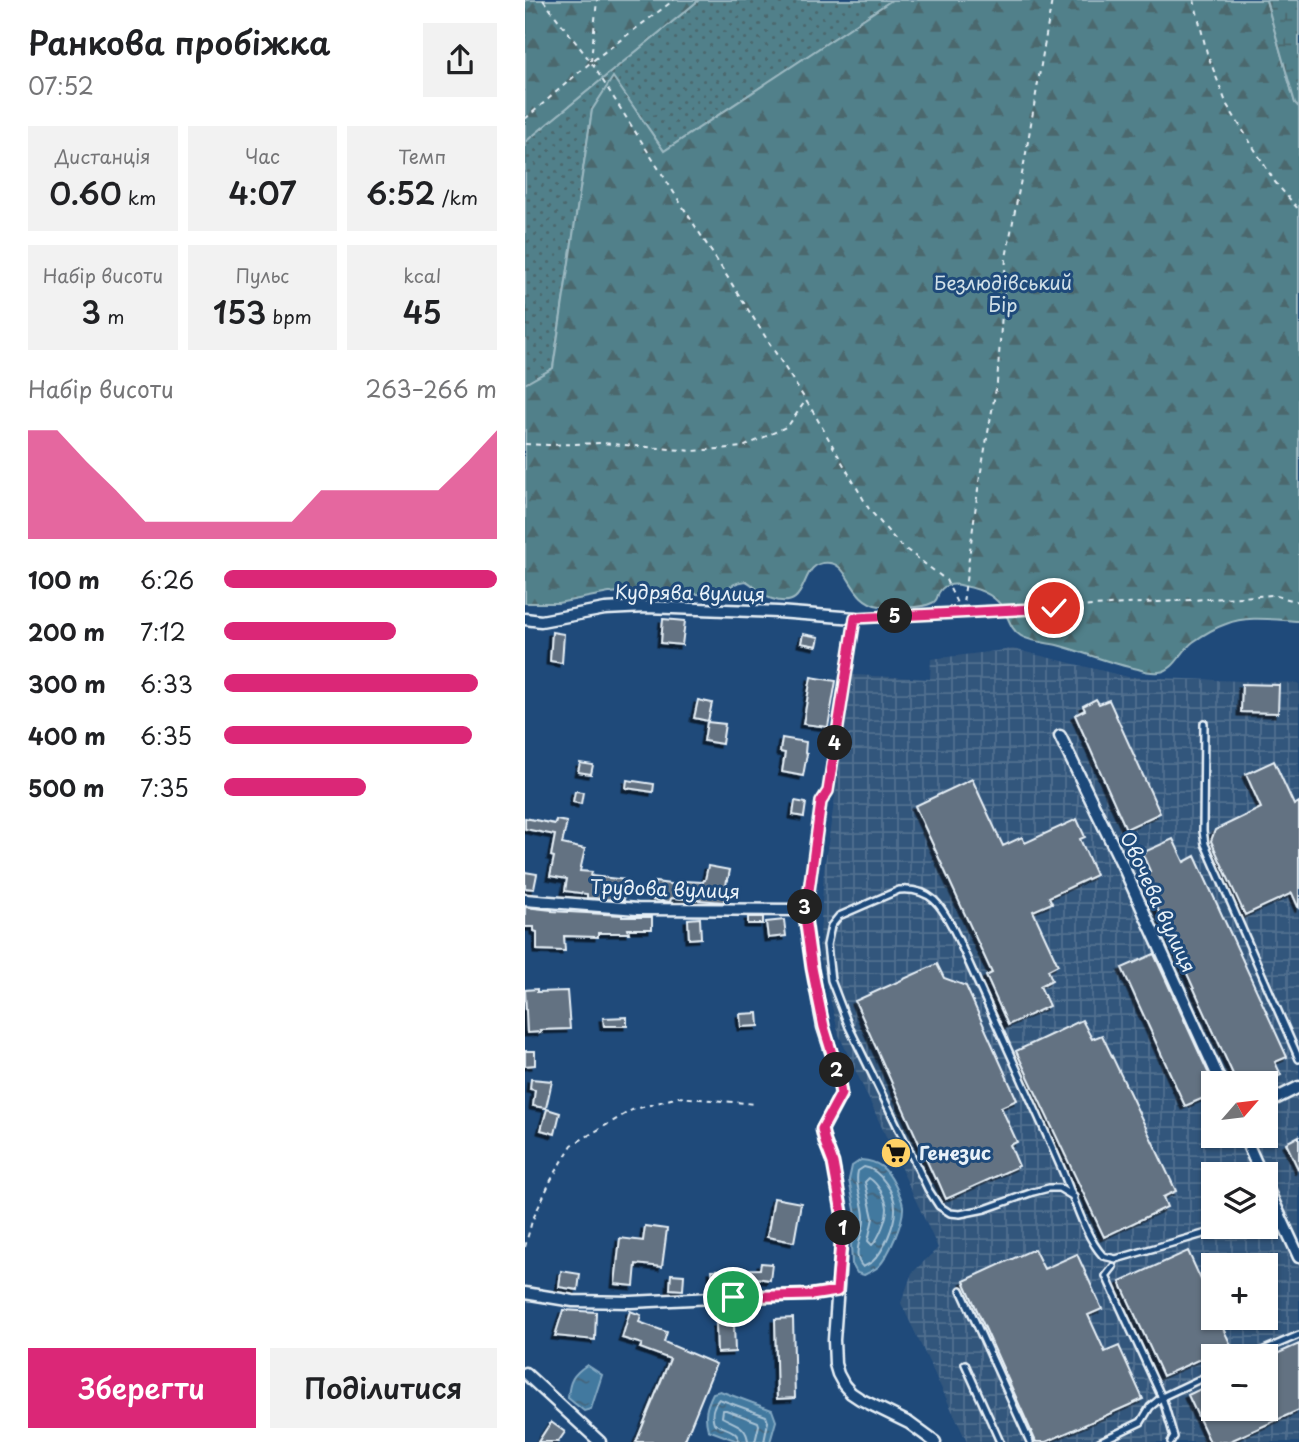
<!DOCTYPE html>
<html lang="uk">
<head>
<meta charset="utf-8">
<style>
  :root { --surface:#fff; --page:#f2f2f2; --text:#202124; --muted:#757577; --accent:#db2777 }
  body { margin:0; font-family:"Playpen Sans",sans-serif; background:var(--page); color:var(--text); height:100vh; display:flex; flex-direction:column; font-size:26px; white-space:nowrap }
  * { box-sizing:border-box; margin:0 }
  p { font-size:23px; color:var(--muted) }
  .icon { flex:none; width:38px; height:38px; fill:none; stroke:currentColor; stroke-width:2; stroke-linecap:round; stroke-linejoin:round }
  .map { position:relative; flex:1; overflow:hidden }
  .side { display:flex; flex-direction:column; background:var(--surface); width:525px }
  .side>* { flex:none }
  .needle { width:46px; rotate:62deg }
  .tools { position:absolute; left:676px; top:1071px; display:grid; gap:14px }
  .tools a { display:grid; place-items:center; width:77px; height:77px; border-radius:0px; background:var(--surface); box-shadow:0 2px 5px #0004; font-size:35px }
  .pin { position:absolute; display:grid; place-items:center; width:60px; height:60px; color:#fff; margin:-30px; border:4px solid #fff; border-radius:50%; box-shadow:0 2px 7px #0007 }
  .km { position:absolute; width:35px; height:35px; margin:-18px; border-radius:50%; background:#222; color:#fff; font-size:19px; line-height:35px; text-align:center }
  .round { display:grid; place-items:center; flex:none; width:74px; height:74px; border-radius:0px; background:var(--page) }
  .summary { display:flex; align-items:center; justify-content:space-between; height:119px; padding:0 28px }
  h1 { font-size:32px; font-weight:600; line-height:52px }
  .metrics { display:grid; grid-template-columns:repeat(3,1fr); gap:10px; height:119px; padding:7px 28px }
  .metrics div { display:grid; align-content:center; border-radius:0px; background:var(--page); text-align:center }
  .metrics b { font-size:30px; font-weight:600 }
  .metrics small { font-size:19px; font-weight:400 }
  .metrics p { font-size:19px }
  .chart { height:196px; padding:14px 28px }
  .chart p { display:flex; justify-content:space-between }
  .chart svg { width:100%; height:126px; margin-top:7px; fill:var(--accent); opacity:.7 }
  .primary-button { display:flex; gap:14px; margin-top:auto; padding:14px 28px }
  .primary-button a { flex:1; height:80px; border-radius:0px; background:var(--accent); color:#fff; font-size:28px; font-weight:600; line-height:80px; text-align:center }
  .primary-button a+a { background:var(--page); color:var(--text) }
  ul { padding:0 28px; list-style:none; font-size:23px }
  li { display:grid; grid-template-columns:112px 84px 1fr; align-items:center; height:52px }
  li i { height:18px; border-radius:9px; background:var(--accent) }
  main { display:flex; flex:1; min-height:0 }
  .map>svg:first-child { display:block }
  .industrial { fill:url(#industrial-grid); fill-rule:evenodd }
  .grass { fill:url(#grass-dots); stroke:#9cb8c1; stroke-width:2 }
  .forest { fill:url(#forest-firs); stroke:#9cb8c1; stroke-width:2 }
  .wetland { fill:url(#wetland-marsh); stroke:#9cb8c1; stroke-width:2 }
  .water { fill:url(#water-ripples); stroke:#84a9c3; stroke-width:2 }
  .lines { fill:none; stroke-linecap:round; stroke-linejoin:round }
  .shore { stroke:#a6c1d4; stroke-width:2 }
  .building { fill:#637282; stroke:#e8f1f8; stroke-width:2; filter:url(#shadow) }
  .lane-casing { stroke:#e8f1f8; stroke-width:10 }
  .street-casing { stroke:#e8f1f8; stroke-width:15 }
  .path { stroke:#e8f1f8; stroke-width:2; stroke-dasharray:5 5; stroke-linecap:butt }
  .lane { stroke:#1f4a7a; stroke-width:5 }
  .street { stroke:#1f4a7a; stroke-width:10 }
  .route-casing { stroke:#fff; stroke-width:14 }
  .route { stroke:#db2777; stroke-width:9 }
  .labels { text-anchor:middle; stroke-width:6; stroke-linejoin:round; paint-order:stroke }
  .park-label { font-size:19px; fill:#d1e0e8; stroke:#1f4a7a }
  .street-label { font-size:19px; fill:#e8f1f8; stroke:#1f4a7a }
  .poi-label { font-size:19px; font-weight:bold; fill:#e8f1f8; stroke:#1f4a7a; text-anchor:start }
</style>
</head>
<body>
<main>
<section class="side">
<div class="summary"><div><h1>Ранкова пробіжка</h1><p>07:52</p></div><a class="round"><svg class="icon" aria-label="share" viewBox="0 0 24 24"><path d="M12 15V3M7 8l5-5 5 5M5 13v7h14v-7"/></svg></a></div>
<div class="metrics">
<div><p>Дистанція</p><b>0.60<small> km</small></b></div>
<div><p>Час</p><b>4:07</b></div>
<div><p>Темп</p><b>6:52<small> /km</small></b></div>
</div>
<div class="metrics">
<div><p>Набір висоти</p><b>3<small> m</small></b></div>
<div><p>Пульс</p><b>153<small> bpm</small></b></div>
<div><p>kcal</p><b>45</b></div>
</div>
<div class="chart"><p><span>Набір висоти</span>263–266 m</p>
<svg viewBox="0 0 160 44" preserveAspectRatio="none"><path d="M0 44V6L10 6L20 17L30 27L40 38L50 38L60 38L70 38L80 38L90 38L100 27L110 27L120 27L130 27L140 27L150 17L160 6V44z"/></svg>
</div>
<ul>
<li><b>100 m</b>6:26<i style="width:100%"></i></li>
<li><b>200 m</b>7:12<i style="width:63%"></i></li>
<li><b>300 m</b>6:33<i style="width:93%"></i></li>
<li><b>400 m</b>6:35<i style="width:91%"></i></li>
<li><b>500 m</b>7:35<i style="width:52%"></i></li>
</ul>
<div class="primary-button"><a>Зберегти</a><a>Поділитися</a></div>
</section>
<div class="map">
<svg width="774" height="1442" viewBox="0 0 774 1442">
  <defs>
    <pattern id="industrial-grid" width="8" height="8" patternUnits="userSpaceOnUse" patternTransform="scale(1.75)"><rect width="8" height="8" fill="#33567c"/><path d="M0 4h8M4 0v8" fill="none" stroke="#516f8f"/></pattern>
    <pattern id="grass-dots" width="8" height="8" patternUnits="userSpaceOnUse" patternTransform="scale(1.75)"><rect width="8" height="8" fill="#51808a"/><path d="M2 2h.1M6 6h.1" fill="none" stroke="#4c676d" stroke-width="1.8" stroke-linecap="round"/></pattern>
    <pattern id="forest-firs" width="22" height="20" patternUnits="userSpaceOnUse" patternTransform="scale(1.75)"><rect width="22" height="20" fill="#51808a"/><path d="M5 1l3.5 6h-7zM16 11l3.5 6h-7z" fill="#4c676d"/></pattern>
    <pattern id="wetland-marsh" width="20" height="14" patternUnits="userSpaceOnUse" patternTransform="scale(1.75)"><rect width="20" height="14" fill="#51808a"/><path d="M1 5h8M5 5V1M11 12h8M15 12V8" fill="none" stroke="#4c676d"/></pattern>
    <pattern id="water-ripples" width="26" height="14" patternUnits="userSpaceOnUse" patternTransform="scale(1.75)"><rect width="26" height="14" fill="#42799f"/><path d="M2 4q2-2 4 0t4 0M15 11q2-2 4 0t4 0" fill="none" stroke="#446379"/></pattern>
    <filter id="shadow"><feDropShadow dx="-3.5" dy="3.5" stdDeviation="0" flood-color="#0009"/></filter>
  </defs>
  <rect width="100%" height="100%" fill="#1f4a7a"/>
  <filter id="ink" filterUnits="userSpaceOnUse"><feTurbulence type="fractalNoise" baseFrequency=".0143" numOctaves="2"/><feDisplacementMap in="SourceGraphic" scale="14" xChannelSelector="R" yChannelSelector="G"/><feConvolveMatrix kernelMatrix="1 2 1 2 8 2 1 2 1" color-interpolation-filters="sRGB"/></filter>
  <g filter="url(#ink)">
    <path class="industrial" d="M488 649 603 677 774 683V1442H442L376 1303 387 1273 413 1248 314 1035 294 953 299 870 328 675 405 679 406 659ZM688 1083H740V1136H688ZM688 1174H740V1227H688ZM688 1265H740V1318H688ZM688 1356H740V1409H688Z"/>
    <path class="grass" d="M174 0H367L139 151 88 78 67 110 28 368 0 384V142Z"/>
    <path class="forest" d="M0 0H174L0 142Z
      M367 0H741L770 103 774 107V621C750 620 723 615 701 624 689 628 678 635 668 642 656 651 650 671 634 672 627 673 619 671 613 669 585 664 559 652 532 645 520 642 506 642 496 636 486 630 484 619 479 610 471 595 455 589 439 586 432 584 420 583 415 591 411 596 414 600 407 603 396 609 368 608 355 606 325 602 325 565 305 563 270 559 289 613 247 599 236 596 231 586 221 581 204 583 204 590 192 595L109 591 84 593 33 603H0V384L28 368 67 110 88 77 139 151Z"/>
    <path class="wetland" d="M741 0H774V107L770 103Z"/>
    <path class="water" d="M336 1160C354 1161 362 1169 370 1185 373 1191 377 1199 378 1206 379 1221 364 1256 353 1267 349 1270 343 1273 339 1275L332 1273 327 1264 326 1245 332 1219 324 1180 327 1166Z
      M62 1365 77 1375 66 1409 59 1411 43 1398C44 1381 48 1374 62 1365Z
      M195 1391 247 1410 251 1421 245 1442H215L183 1430C179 1415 181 1407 188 1393Z"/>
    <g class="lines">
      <path class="shore" d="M339 1167C355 1169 371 1194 370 1210 370 1224 359 1251 348 1261 346 1263 340 1266 338 1267 325 1255 339 1234 339 1220 340 1203 329 1188 333 1171Z
        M344 1178C352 1183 361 1197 362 1208 362 1218 354 1239 347 1245L343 1241 348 1218 340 1182Z
        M214 1442C213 1429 198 1429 189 1423 186 1414 187 1407 194 1399L241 1416 243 1422 239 1442
        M223 1442C222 1425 209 1424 197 1417L198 1410H201L233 1422 234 1425 230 1442"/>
    </g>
    <path class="building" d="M138 619 160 621 157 645 136 643Z
      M27 632 39 634 37 663 25 661Z
      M278 634 294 637 292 646 276 643Z
      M286 677 311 681 303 727 278 724Z
      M717 684 754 685 753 713 716 712Z
      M571 699 574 704 584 700 635 813 601 829 550 715 560 710 558 706Z
      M173 700 187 703 183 721 169 718Z
      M182 722 200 724 197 744 179 741Z
      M257 738 281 742 280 753 282 754 278 776 257 772 260 753 255 752Z
      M749 761 769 805 774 802V909L767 893 720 915 686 841 690 830 736 808 721 774Z
      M55 763 68 765 66 774 53 772Z
      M447 779 478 846 497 837 500 843 552 819 560 837 555 839 571 875 524 897 527 903 508 911 533 965 523 970 527 980 515 986 524 1006 483 1025 461 976 467 973 390 806Z
      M102 780 129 784 128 792 101 788Z
      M50 791 58 792 56 804 48 802Z
      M270 801 281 803 279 817 268 815Z
      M0 818 30 824 31 820 42 822 37 844 60 849 55 871 67 872 66 876 101 880 99 900 62 898V894L40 891 42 879 25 876 29 857 26 856 30 835 0 829Z
      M648 839 659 862 670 856 762 1057 750 1062 756 1075 739 1083H712L617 875 625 871 617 853Z
      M183 866 205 870 203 880 202 879 199 902 146 898 145 902 128 900 130 882 159 886 160 881 178 882 179 880H180Z
      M0 872 12 874 9 889 0 888Z
      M0 907 27 910V911L97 915V917H127V929H103L104 933H73V937L39 936 40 951 12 950V932L9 931V927H0Z
      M223 917H238V924H223Z
      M175 918 176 938 164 939 163 919Z
      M259 920 261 936 243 938 241 922Z
      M629 954 688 1083V1094L660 1106 597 968Z
      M412 964 419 978 441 986 492 1100 476 1107 492 1142 485 1145 494 1166 421 1199 412 1178 410 1179 330 1001Z
      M12 989V992L42 991 45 1029 15 1030 16 1032 2 1033 0 990Z
      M233 1013 234 1026 216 1027 215 1014Z
      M102 1017V1026H79L78 1018Z
      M557 1020 567 1039 577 1035 651 1191 638 1197 642 1207 579 1237 491 1051Z
      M0 1051H10V1065L0 1066Z
      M6 1079 27 1081 21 1108 8 1106 10 1090 5 1089Z
      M22 1109 35 1113 30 1134 16 1130Z
      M774 1136V1171L761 1143Z
      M249 1198 276 1203 269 1242 242 1237Z
      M120 1226 142 1229 137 1267 111 1264 109 1286 90 1284 95 1238 118 1241Z
      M509 1249 519 1269 552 1254 577 1309 563 1315 580 1352 594 1346 618 1399 521 1442H511L439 1281Z
      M663 1251 688 1306V1318H693L706 1345 638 1376 595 1282Z
      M236 1263 247 1264 245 1280 223 1277V1284H188L187 1270 235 1269Z
      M36 1271 55 1274 53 1290 34 1287Z
      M146 1274 159 1275 158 1290 145 1289Z
      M38 1310 71 1312 70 1340 30 1336Z
      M105 1311 116 1315 114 1322 142 1332 139 1342 191 1364 159 1442H111L145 1359 115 1348 117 1344 97 1338Z
      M268 1318 270 1398 252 1399 250 1319Z
      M209 1323 210 1352 192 1353 191 1324Z
      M774 1344V1410L703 1442H685L663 1395 688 1383V1409H740V1359Z
      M26 1422 40 1432 33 1442H13Z"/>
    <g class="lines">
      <g class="lane-casing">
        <path id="lane" d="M679 723 678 831 680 844 774 1059
          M303 791 330 618
          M549 1197 534 1188H524L508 1192 460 1209 435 1214 425 1213 414 1206 403 1189 324 1027 306 980 302 945 306 926 314 916 374 890C387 889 399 891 409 900 424 914 438 951 447 970 477 1037 508 1103 537 1170 548 1195 560 1237 578 1256L591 1259 703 1227
          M740 1226 760 1228
          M588 1267 581 1276 638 1400 649 1437 646 1442
          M436 1290 505 1442
          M725 1356 774 1335
          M440 1364 475 1442
          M574 1442 616 1422 625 1407 637 1397 688 1373"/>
      </g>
      <g class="street-casing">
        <path id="street" d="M0 619 16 621 80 609 121 607 253 612 330 618
          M535 736 598 866 696 1083
          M0 900 112 909 279 910 287 968 298 1027 312 1070 316 1094 297 1130 300 1142 308 1163 318 1218 309 1340 310 1364 313 1374 319 1385 326 1393 335 1399 384 1423 410 1442
          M740 1104 774 1087
          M719 1136 736 1174
          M740 1183 774 1257
          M0 1293 48 1301 106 1302 208 1297 286 1295 312 1291
          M0 1373 75 1442"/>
      </g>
      <path class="path" d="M18 0 66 62 290 415 344 509 374 544 421 580 437 614
        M669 0 682 53 702 105 750 182 774 210
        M66 61 72 0
        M0 119 66 62 149 0
        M0 444 23 445 76 443 168 451 218 447 263 426 279 403
        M437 611 454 482 472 383 481 258 501 153 527 0
        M342 617 437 614 748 595 774 602
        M283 899 296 802 299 798
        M0 1247 7 1221 26 1180 47 1145 107 1110 153 1097 231 1104"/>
      <use href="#lane" class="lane"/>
      <use href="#street" class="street"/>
    </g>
  </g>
  <g class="lines" filter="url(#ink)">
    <g class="route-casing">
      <path id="route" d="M208 1297 286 1295 312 1291 318 1218 308 1163 300 1142 297 1129 316 1094 312 1070 299 1027 287 968 279 910 283 898 296 802 303 791 330 618 529 608"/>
    </g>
    <use href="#route" class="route"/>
  </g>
  <defs>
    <g id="supermarket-disc" transform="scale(1.575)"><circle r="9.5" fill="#ffd166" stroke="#1f4a7a"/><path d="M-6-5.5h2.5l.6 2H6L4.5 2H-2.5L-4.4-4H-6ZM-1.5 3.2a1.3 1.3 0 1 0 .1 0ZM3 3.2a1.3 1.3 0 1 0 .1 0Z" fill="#111"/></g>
  </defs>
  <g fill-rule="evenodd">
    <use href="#supermarket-disc" x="371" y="1153"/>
  </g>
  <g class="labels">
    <g class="park-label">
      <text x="478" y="290">Безлюдівський<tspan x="478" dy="22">Бір</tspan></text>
    </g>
    <g class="street-label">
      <text transform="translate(165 593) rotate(1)" y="7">Кудрява вулиця</text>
      <text transform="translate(140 889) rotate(2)" y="7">Трудова вулиця</text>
      <text transform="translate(633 902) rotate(65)" y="7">Овочева вулиця</text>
    </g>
    <g class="poi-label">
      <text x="394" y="1160">Генезис</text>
    </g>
  </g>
</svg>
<div class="tools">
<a><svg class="needle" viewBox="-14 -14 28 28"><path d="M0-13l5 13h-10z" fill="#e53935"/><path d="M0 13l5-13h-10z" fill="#757577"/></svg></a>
<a><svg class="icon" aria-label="layers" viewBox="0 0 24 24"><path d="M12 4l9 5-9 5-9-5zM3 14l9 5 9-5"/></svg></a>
<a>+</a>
<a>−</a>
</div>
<div class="pin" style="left:208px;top:1297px;background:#1e9e55"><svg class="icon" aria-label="arrive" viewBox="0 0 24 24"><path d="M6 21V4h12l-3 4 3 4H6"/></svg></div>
<div class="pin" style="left:529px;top:608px;background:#d93025"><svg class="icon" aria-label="check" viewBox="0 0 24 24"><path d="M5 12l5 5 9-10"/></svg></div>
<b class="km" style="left:318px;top:1228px">1</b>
<b class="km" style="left:312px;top:1070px">2</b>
<b class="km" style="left:280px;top:907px">3</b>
<b class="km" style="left:310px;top:743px">4</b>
<b class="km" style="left:370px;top:616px">5</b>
</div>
</main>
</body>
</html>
